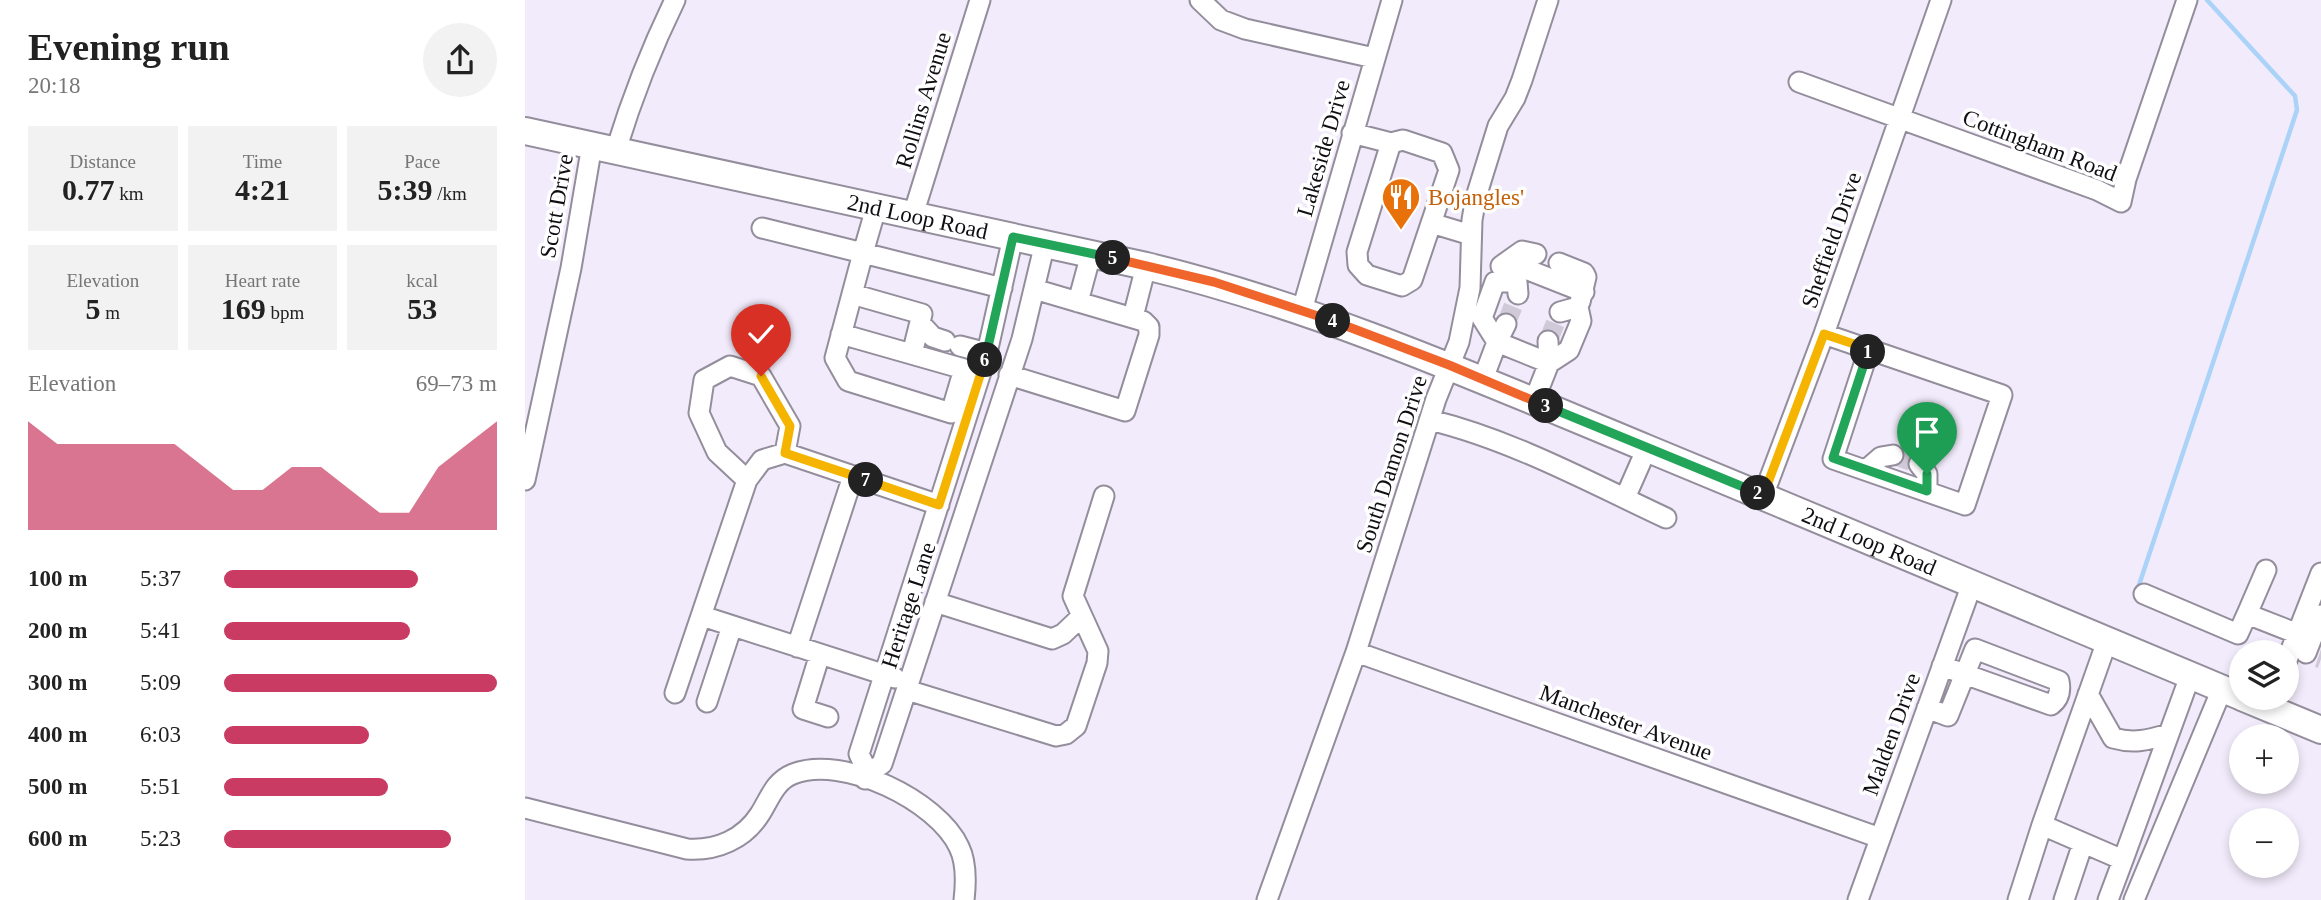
<!DOCTYPE html>
<html lang="en">
<head>
<meta charset="utf-8">
<style>
  :root { --surface:#fff; --page:#f2f2f2; --text:#222; --muted:#767676; --accent:#ca3b63 }
  body { margin:0; font-family:"Times New Roman",serif; background:var(--page); color:var(--text); height:100vh; display:flex; flex-direction:column; font-size:26px; white-space:nowrap }
  * { box-sizing:border-box; margin:0 }
  p { font-size:23px; color:var(--muted) }
  .icon { flex:none; width:38px; height:38px; fill:none; stroke:currentColor; stroke-width:2; stroke-linecap:round; stroke-linejoin:round }
  .map { position:relative; flex:1; overflow:hidden }
  .side { display:flex; flex-direction:column; background:var(--surface); width:525px }
  .side>* { flex:none }
  .tools { position:absolute; left:1704px; top:640px; display:grid; gap:14px }
  .tools a { display:grid; place-items:center; width:70px; height:70px; border-radius:50%; background:var(--surface); box-shadow:0 4px 10px #0003; font-size:35px }
  .pin { position:absolute; display:grid; place-items:center; width:60px; height:60px; color:#fff; margin:-72px -30px; border-radius:50% 50% 50% 0; rotate:-45deg; box-shadow:0 0 7px #0007 }
  .pin .icon { rotate:45deg }
  .km { position:absolute; width:35px; height:35px; margin:-18px; border-radius:50%; background:#222; color:#fff; font-size:19px; line-height:35px; text-align:center }
  .round { display:grid; place-items:center; flex:none; width:74px; height:74px; border-radius:37px; background:var(--page) }
  .overview { display:flex; align-items:center; justify-content:space-between; height:119px; padding:0 28px }
  h1 { font-size:38px; font-weight:600; line-height:52px }
  .figures { display:grid; grid-template-columns:repeat(3,1fr); gap:10px; height:119px; padding:7px 28px }
  .figures div { display:grid; align-content:center; border-radius:0px; background:var(--page); text-align:center }
  .figures b { font-size:30px; font-weight:600 }
  .figures small { font-size:19px; font-weight:400 }
  .figures p { font-size:19px }
  .chart { height:196px; padding:14px 28px }
  .chart p { display:flex; justify-content:space-between }
  .chart svg { width:100%; height:126px; margin-top:7px; fill:var(--accent); opacity:.7 }
  ul { padding:0 28px; list-style:none; font-size:23px }
  li { display:grid; grid-template-columns:112px 84px 1fr; align-items:center; height:52px }
  li i { height:18px; border-radius:9px; background:var(--accent) }
  main { display:flex; flex:1; min-height:0 }
  .map>svg:first-child { display:block }
  .lines { fill:none; stroke-linecap:round; stroke-linejoin:round }
  .stream { stroke:#abd3f8; stroke-width:4.5 }
  .minor-tunnel { stroke:#d0cad8; stroke-width:19; stroke-dasharray:19 10; stroke-linecap:butt }
  .minor-casing { stroke:#948d9c; stroke-width:23 }
  .major-casing { stroke:#948d9c; stroke-width:30 }
  .minor { stroke:#fff; stroke-width:19 }
  .major { stroke:#fff; stroke-width:26 }
  .split-1-casing { stroke:#fff; stroke-width:14 }
  .split-2-casing { stroke:#fff; stroke-width:14 }
  .split-3-casing { stroke:#fff; stroke-width:14 }
  .split-4-casing { stroke:#fff; stroke-width:14 }
  .split-5-casing { stroke:#fff; stroke-width:14 }
  .split-6-casing { stroke:#fff; stroke-width:14 }
  .split-7-casing { stroke:#fff; stroke-width:14 }
  .split-8-casing { stroke:#fff; stroke-width:14 }
  .split-1 { stroke:#22a559; stroke-width:9 }
  .split-2 { stroke:#f5b400; stroke-width:9 }
  .split-3 { stroke:#22a559; stroke-width:9 }
  .split-4 { stroke:#f0652b; stroke-width:9 }
  .split-5 { stroke:#f0652b; stroke-width:9 }
  .split-6 { stroke:#22a559; stroke-width:9 }
  .split-7 { stroke:#f5b400; stroke-width:9 }
  .split-8 { stroke:#f5b400; stroke-width:9 }
  .labels { text-anchor:middle; stroke-width:7; stroke-linejoin:round; paint-order:stroke }
  .street-label { font-size:23px; fill:#100e13; stroke:#fff }
  .food-label { font-size:23px; fill:#c56008; stroke:#fff; text-anchor:start }
</style>
</head>
<body>
<main>
<section class="side">
<div class="overview"><div><h1>Evening run</h1><p>20:18</p></div><a class="round"><svg class="icon" aria-label="share" viewBox="0 0 24 24"><path d="M12 15V3M7 8l5-5 5 5M5 13v7h14v-7"/></svg></a></div>
<div class="figures">
<div><p>Distance</p><b>0.77<small> km</small></b></div>
<div><p>Time</p><b>4:21</b></div>
<div><p>Pace</p><b>5:39<small> /km</small></b></div>
</div>
<div class="figures">
<div><p>Elevation</p><b>5<small> m</small></b></div>
<div><p>Heart rate</p><b>169<small> bpm</small></b></div>
<div><p>kcal</p><b>53</b></div>
</div>
<div class="chart"><p><span>Elevation</span>69–73 m</p>
<svg viewBox="0 0 160 44" preserveAspectRatio="none"><path d="M0 44V6L10 14L20 14L30 14L40 14L50 14L60 22L70 30L80 30L90 22L100 22L110 30L120 38L130 38L140 22L150 14L160 6V44z"/></svg>
</div>
<ul>
<li><b>100 m</b>5:37<i style="width:71%"></i></li>
<li><b>200 m</b>5:41<i style="width:68%"></i></li>
<li><b>300 m</b>5:09<i style="width:100%"></i></li>
<li><b>400 m</b>6:03<i style="width:53%"></i></li>
<li><b>500 m</b>5:51<i style="width:60%"></i></li>
<li><b>600 m</b>5:23<i style="width:83%"></i></li>
</ul>
</section>
<div class="map">
<svg width="1796" height="900" viewBox="0 0 1796 900">
  <rect width="100%" height="100%" fill="#f2ebfb"/>
  <g class="lines">
    <path class="stream" d="M1614 585 1772 110 1770 96 1682 0"/>
    <path class="minor-tunnel" d="M981 324 993 294
      M1023 341 1035 312
      M1368 455 1394 464
      M1793 658 1796 659"/>
    <g class="minor-casing">
      <path id="minor" d="M675 0 696 20 720 29 849 58
        M1274 82 1572 190 1596 202 1601 179 1662 0
        M827 133 866 143 832 252 833 265 842 275 877 286 887 280 924 170 917 153 878 140 866 143
        M91 150C107 98 126 49 150 0
        M388 215 455 0
        M906 223 946 235
        M237 228 338 253 351 208
        M983 262 1059 292
        M1034 263 1059 273 1061 277 1055 302
        M976 266 997 251 1011 254
        M327 294 397 314 387 354
        M553 302 566 254
        M777 310 867 0
        M608 317 621 266
        M395 323 408 337 420 341
        M981 324 972 342 957 318 970 282H992L993 294
        M316 334 439 369 426 413 323 381 310 358 338 253 477 288
        M1299 334 1477 395 1440 505 1308 459 1344 349
        M435 346 462 353
        M484 375 600 411 624 335V327L618 321 509 289
        M958 379 972 342 1024 363 1023 341
        M1009 401 1024 363 1044 350 1056 321 1053 307 1035 312
        M905 420C987 440 1064 482 1141 518
        M1394 464 1402 474V491
        M1341 470 1356 457 1368 455
        M0 480 46 268 67 145
        M222 480 192 452 174 413 179 380 205 366 236 376 265 426 260 453
        M1238 496 1299 334 1416 0
        M1100 498 1122 448
        M1619 594 1713 634 1722 614 1773 634
        M410 602 527 639 538 634 557 616
        M1722 614 1741 570
        M177 616 370 678
        M272 647 328 476
        M831 652 1355 838
        M1781 653 1796 615
        M295 654 278 709 303 717
        M1762 660 1796 573
        M382 690 531 736 541 734 551 726 572 663 573 651 548 596 579 496
        M150 693 222 480 237 460 260 453 414 505
        M1563 694 1588 738C1609 744 1623 740 1644 734
        M182 702 207 626
        M1402 708 1423 716 1450 649 1534 681C1536 691 1534 699 1526 705L1417 666
        M343 773 334 754 462 353 488 237
        M340 779 343 773 357 764 497 339 520 243
        M0 808 162 849C192 851 219 839 235 814 245 798 250 781 268 774 318 754 413 801 434 847 442 863 441 883 439 900
        M1517 825 1582 641
        M1598 860 1665 676
        M742 900 831 652 911 399 934 342 945 288 947 220 951 197 973 126 990 98 997 80 1023 0
        M1333 900 1447 584
        M1493 900 1517 825 1598 860 1583 900
        M1539 900 1558 843
        M1609 900 1697 689"/>
    </g>
    <g class="major-casing">
      <g id="major">
        <path id="s1" d="M0 131 621 266C795 308 957 380 1121 448 1320 530 1518 614 1717 697"/>
        <path d="M1719 698 1796 730"/>
      </g>
    </g>
    <use href="#minor" class="minor"/>
    <use href="#major" class="major"/>
  </g>
  <g class="lines">
    <g class="split-1-casing">
      <path id="split-1" d="M1343 352 1308 458 1402 491V474"/>
    </g>
    <g class="split-2-casing">
      <path id="split-2" d="M1233 493 1238 496 1299 334 1344 349 1343 352"/>
    </g>
    <g class="split-3-casing">
      <path id="split-3" d="M1021 406 1233 493"/>
    </g>
    <g class="split-4-casing">
      <path id="split-4" d="M808 321 924 365 1021 406"/>
    </g>
    <g class="split-5-casing">
      <path id="split-5" d="M588 258 689 282 808 321"/>
    </g>
    <g class="split-6-casing">
      <path id="split-6" d="M460 360 488 237 588 258"/>
    </g>
    <g class="split-7-casing">
      <path id="split-7" d="M341 480 414 505 460 360"/>
    </g>
    <g class="split-8-casing">
      <path id="split-8" d="M236 376 265 426 260 453 341 480"/>
    </g>
    <use href="#split-1" class="split-1"/>
    <use href="#split-2" class="split-2"/>
    <use href="#split-3" class="split-3"/>
    <use href="#split-4" class="split-4"/>
    <use href="#split-5" class="split-5"/>
    <use href="#split-6" class="split-6"/>
    <use href="#split-7" class="split-7"/>
    <use href="#split-8" class="split-8"/>
  </g>
  <defs>
    <g id="restaurant-pin" transform="scale(2.0125)"><path d="M0 17L-7.5 6A9.5 9.5 0 1 1 7.5 6Z" fill="#e8710a" stroke="#fff"/><path d="M-5-6h1v4h1v-4h1v4h1v-4h1v5L-1.5 .5V6h-2V.5L-5-1ZM5-6V6H3V1.5H1.5Q1.5-4 5-6Z" fill="#fff"/></g>
  </defs>
  <g fill-rule="evenodd">
    <use href="#restaurant-pin" x="876" y="197"/>
  </g>
  <g class="labels">
    <g class="street-label">
      <text transform="translate(398 100) rotate(-73)" y="8">Rollins Avenue</text>
      <text transform="translate(1515 145) rotate(21)" y="8">Cottingham Road</text>
      <text transform="translate(798 148) rotate(-74)" y="8">Lakeside Drive</text>
      <text transform="translate(31 206) rotate(-80)" y="8">Scott Drive</text>
      <text dy="8" stroke="none"><textPath href="#s1" startOffset="402">2nd Loop Road</textPath></text>
      <text transform="translate(1306 240) rotate(-71)" y="8">Sheffield Drive</text>
      <text transform="translate(866 464) rotate(-72)" y="8">South Damon Drive</text>
      <text dy="8" stroke="none"><textPath href="#s1" startOffset="1410">2nd Loop Road</textPath></text>
      <text transform="translate(383 605) rotate(-72)" y="8">Heritage Lane</text>
      <text transform="translate(1101 722) rotate(20)" y="8">Manchester Avenue</text>
      <text transform="translate(1366 734) rotate(-70)" y="8">Malden Drive</text>
    </g>
    <g class="food-label">
      <text x="903" y="205">Bojangles'</text>
    </g>
  </g>
</svg>
<div class="tools">
<a><svg class="icon" aria-label="layers" viewBox="0 0 24 24"><path d="M12 4l9 5-9 5-9-5zM3 14l9 5 9-5"/></svg></a>
<a>+</a>
<a>−</a>
</div>
<div class="pin" style="left:1402px;top:474px;background:#1e9e55"><svg class="icon" aria-label="arrive" viewBox="0 0 24 24"><path d="M6 21V4h12l-3 4 3 4H6"/></svg></div>
<div class="pin" style="left:236px;top:376px;background:#d93025"><svg class="icon" aria-label="check" viewBox="0 0 24 24"><path d="M5 12l5 5 9-10"/></svg></div>
<b class="km" style="left:1343px;top:352px">1</b>
<b class="km" style="left:1233px;top:493px">2</b>
<b class="km" style="left:1021px;top:406px">3</b>
<b class="km" style="left:808px;top:321px">4</b>
<b class="km" style="left:588px;top:258px">5</b>
<b class="km" style="left:460px;top:360px">6</b>
<b class="km" style="left:341px;top:480px">7</b>
</div>
</main>
</body>
</html>
